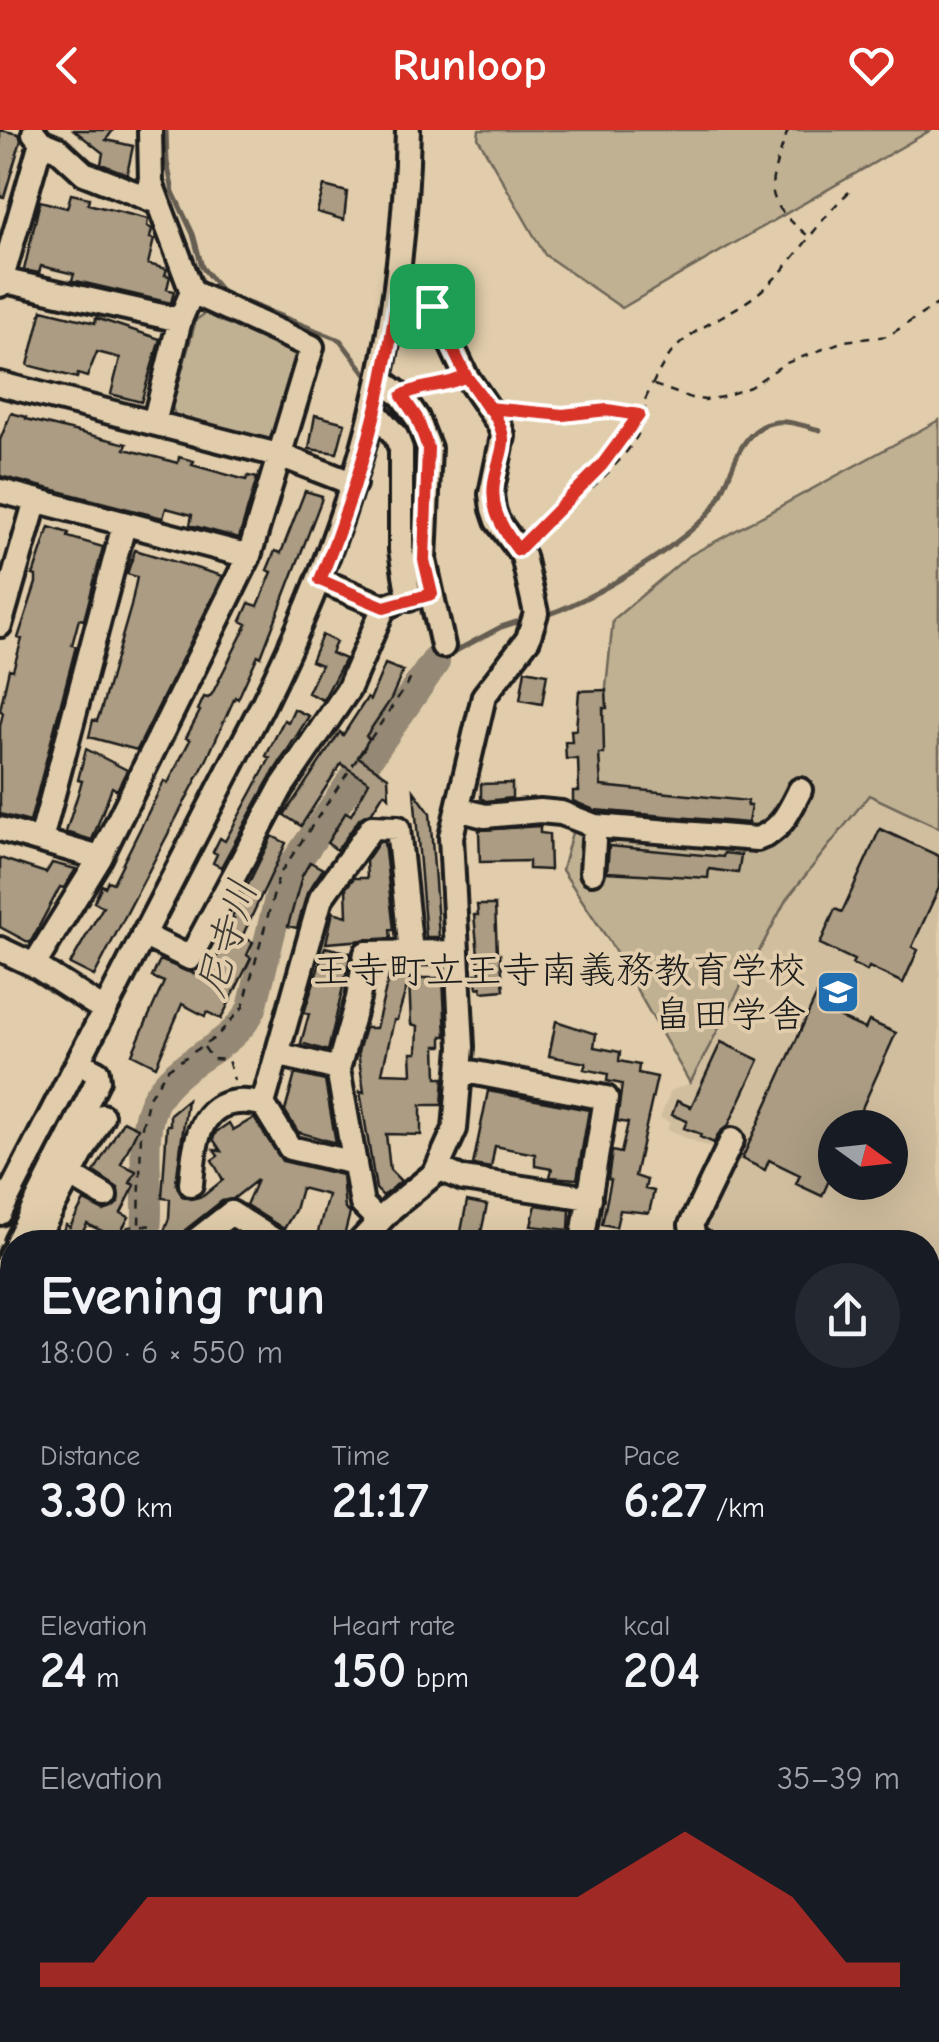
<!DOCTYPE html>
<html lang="en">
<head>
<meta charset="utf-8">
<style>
  :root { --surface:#171b24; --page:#242831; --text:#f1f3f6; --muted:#9ea1a6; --accent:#d93025 }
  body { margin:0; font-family:"Comic Neue","Klee One",sans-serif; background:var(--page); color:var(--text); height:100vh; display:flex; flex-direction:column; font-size:38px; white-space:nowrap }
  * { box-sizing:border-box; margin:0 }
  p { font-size:32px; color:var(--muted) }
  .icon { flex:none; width:55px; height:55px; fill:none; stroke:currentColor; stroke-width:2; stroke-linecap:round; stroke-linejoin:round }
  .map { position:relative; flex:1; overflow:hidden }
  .side { position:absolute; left:0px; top:1100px; width:940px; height:812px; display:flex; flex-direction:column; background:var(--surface); border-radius:40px 40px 0 0; box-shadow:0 10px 40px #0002 }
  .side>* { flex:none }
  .needle { width:65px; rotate:105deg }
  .tools { position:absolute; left:818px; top:980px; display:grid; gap:20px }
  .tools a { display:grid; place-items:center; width:90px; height:90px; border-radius:50%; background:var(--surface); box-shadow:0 10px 40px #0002; font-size:50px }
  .pin { position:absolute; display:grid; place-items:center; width:85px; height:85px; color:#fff; margin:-42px; border-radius:20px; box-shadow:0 5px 15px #0006 }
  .round { display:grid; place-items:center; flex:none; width:105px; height:105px; border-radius:52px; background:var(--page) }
  .overview { display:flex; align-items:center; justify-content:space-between; height:170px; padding:0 40px }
  h1 { font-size:55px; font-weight:700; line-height:75px }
  .metrics { display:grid; grid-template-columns:repeat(3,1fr); gap:15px; height:170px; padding:10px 40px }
  .metrics div { display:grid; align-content:center }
  .metrics b { font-size:50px; font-weight:700 }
  .metrics small { font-size:28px; font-weight:400 }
  .metrics p { font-size:28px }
  .chart { height:280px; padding:20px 40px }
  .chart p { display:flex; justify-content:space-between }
  .chart svg { width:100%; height:180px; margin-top:10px; fill:var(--accent); opacity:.7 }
  header { display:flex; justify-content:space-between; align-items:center; height:130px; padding:0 40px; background:var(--accent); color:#fff; font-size:45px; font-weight:700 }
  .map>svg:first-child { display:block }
  .built { fill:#d1be9f; fill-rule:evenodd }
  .green { fill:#c0b193; stroke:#6e6658; stroke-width:2.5 }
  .water { fill:#958974; stroke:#655d51; stroke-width:2.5 }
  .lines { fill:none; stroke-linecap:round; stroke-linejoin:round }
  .stream { stroke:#655d51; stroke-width:5 }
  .river { stroke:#958974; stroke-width:30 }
  .building { fill:#ab9c83; stroke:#1c1c1c; stroke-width:2.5; fill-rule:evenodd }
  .minor-casing { stroke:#1c1c1c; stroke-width:30 }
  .path { stroke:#1c1c1c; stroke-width:2.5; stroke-dasharray:8 8; stroke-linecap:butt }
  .minor { stroke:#e1cdab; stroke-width:22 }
  .route-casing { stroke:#fff; stroke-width:20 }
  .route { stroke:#d93025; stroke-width:12 }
  .labels { text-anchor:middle; stroke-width:8; stroke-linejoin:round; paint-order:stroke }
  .poi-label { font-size:38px; fill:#1c1c1c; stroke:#e1cdab; text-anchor:end }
  .water-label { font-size:40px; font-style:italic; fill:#403d36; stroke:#e1cdab }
</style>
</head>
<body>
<header><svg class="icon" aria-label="back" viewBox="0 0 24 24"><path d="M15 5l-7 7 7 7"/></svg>Runloop<svg class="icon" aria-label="heart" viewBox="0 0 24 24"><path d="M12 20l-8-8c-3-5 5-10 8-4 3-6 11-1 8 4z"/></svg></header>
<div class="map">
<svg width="939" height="1912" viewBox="0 0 939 1912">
  <rect width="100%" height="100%" fill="#e1cdab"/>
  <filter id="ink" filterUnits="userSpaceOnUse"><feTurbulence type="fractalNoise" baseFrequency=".01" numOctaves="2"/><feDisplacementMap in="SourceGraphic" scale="20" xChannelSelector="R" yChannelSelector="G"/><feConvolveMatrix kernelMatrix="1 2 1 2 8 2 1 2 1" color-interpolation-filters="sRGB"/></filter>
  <g filter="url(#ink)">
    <path class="built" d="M869 664 939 698V1205L928 1200V1112H734L685 1091 718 1021 667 1000 670 992 660 988 671 961 690 953 786 770ZM835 998H890V1052H835Z"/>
    <path class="green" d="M479 0H931L622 178 545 125 478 8Z
      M210 180 295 219 300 231 273 315 176 288 172 277 196 190Z
      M939 290V698L869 665 786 770 690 953 609 811 562 740 603 586 613 490 687 427Z
      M780 1900H881L887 1912H731Z"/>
    <path class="water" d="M12 1414V1569L0 1565V1437Z
      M928 1485 939 1491V1666L928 1671Z"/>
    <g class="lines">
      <path class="stream" d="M166 0 167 32 173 62 193 104 202 137 223 163 340 210 370 249
        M382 266 406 303
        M412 318V377
        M418 467 435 532 501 497 526 489
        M542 486C583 476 693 410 715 375 732 350 733 314 761 297 781 286 800 295 820 300"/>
      <path class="river" d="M144 1112C154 1069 134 1005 157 967 181 928 232 920 252 878L284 749 435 532
        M0 1270 12 1257
        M0 1816 12 1843
        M5 1912 12 1854"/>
    </g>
    <path class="building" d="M0 0 19 4 21 10 4 67 0 66Z
      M74 0H113L106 10 133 16 127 44 101 34 103 23Z
      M324 56 347 62 344 90 317 82Z
      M71 64 89 68 88 74 148 89 147 96 152 99 150 108 154 109 148 134 167 139 165 145 170 146 167 159 174 161 171 173 72 150 74 144 41 136 39 143 24 140 40 71 67 78Z
      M42 180 95 193 96 188 160 209 141 272 111 264 120 228 97 222 87 247 78 244 77 248 28 235Z
      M11 283 26 287V289L127 314 125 319 178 333 179 327 194 331 192 335 246 350 248 346 257 348 239 408 190 395 192 385 166 378 163 388 0 346V310Z
      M315 285 345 293 337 323 309 319Z
      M305 361 322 366 321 371 261 527 258 525 238 569 235 567 207 629 94 846 70 834 103 777 94 772 102 755 105 757 108 751 113 753 164 651 168 653 190 610 186 608 200 581 198 580 204 567 208 568 212 564 247 494 241 491 249 473 258 476 272 442 267 440 275 421 281 423Z
      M49 397 69 403 68 407 103 417 84 490 79 489 72 515 76 516 30 692 0 684V596L3 583 0 580 9 539 13 540 22 509 18 508 36 453V446L33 445Z
      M135 420 223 446 137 620 89 607 93 590 97 591 101 580 131 476 137 447 127 444Z
      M322 505 336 512 331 523 345 529 323 570 308 563 321 535 311 531Z
      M385 534 403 541 391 569 366 606 369 609 358 627 388 647 389 667 384 663 372 682 360 688 337 720 327 713 346 682 351 685 369 652 341 634 301 696 284 685 340 602 343 605 367 568 370 570Z
      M525 540 547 544 542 574 520 570Z
      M606 560 607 578H603L604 624H599L601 656 748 671 747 676H751L748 693 594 680 573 671V661H579L578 629H566L565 612H572L571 600H576L579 561Z
      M294 579 309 586 268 651 221 737 213 733 217 724 213 722 220 708 225 711 252 662 270 628 266 626 284 590 288 592Z
      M86 619 127 640 117 660 112 657 92 710 66 702 82 651 78 650Z
      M512 653V668L486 671 481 668V654Z
      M414 661 430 683 439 807H426Z
      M540 696V703L549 704 550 740 529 739V731L480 732 479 700Z
      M880 699 939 726V758L912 817 918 820 903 853 869 837 867 841 852 834 854 830 820 814 835 779 842 782Z
      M272 706 286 713 242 807 253 812 247 825 251 828 221 889 207 882 205 886 182 874 156 936 132 924 164 852 152 847 160 830 207 849 234 788 232 787Z
      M379 712H384L394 800H390L391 808 326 813 333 782 347 786 346 758 354 748H367L366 731Z
      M609 716 723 727 724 723 741 725 739 738 738 743 709 739 708 748 607 742Z
      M0 728 46 743 52 733 76 739 64 758 60 757 30 813 0 797Z
      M310 732 323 739 307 763 297 798 288 796 302 746Z
      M477 775H495L497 824H500L504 860 482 862 481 857 477 858 475 844H480L474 785H478Z
      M325 817 351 823 328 921 301 913 309 884 304 883Z
      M391 838H407L404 848H443L446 906H442V916H436L437 948H444L442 975H421V1005L386 1004 390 1040 401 1051 383 1066 376 1059 360 961 364 962 358 922 365 898H376ZM409 849 411 894 418 896 417 923H411L412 944 382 943 394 890H397Z
      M819 860 841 870 834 885 865 899 869 891 896 903 853 998H835V1037L822 1066 796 1054 800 1045 769 1030 765 1040 742 1029Z
      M556 891 596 904 594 917 620 922 619 931 639 935 638 943 657 947 635 1046 647 1050 645 1059 654 1061 649 1083 620 1080 616 1097 602 1094 611 1050 608 1049 612 1021 621 1023 628 993 617 991 622 954 607 951 608 944 584 939 586 933 549 926Z
      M721 912 759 930 728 996 719 1003 714 1013 700 1007 701 1004 684 998 687 991 672 985 677 971 691 977Z
      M295 944 325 951 336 1013 298 1002 285 981Z
      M488 961 589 980 577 1049 550 1047 552 1039 535 1036V1024L495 1016 491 1038 473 1035Z
      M187 970 176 1053 182 1066 191 1069 203 1066 223 1050 212 1030 218 1026 214 1020 221 1021 213 1009 216 1002 229 993 233 1000 254 988 282 1031 342 1045 345 1079 350 1083 343 1110 318 1102 328 1065 301 1058 295 1080 284 1099 246 1075 257 1050 233 1069 222 1071 185 1100 179 1112H160L169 1088 170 1069 162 1068 167 995H170V984Z
      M123 991 138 998 121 1034 136 1041 130 1053 135 1055 121 1083 129 1087 117 1108 87 1094 77 1112H56L66 1095 70 1097 84 1071 104 1081 118 1073V1058L94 1042Z
      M467 1071 487 1075 479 1112H459Z
      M536 1075 570 1080 569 1100 531 1096Z"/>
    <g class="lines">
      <g class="minor-casing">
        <path id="minor" d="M150 0 151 53 192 162 180 190 154 293
          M34 3 41 12 58 19 84 43 157 72
          M1 150 180 190
          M0 155 41 12
          M381 250 402 266 417 288 429 318 424 430 443 516
          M0 254 282 326 354 354
          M374 281 396 306 401 319V420L409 469
          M0 361 249 426
          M320 450 384 477 395 473
          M0 495 36 370
          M458 679 485 686 540 681 561 683 595 696 757 709C781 701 789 682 800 660
          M0 699 100 728
          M41 710 124 395
          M592 742 595 696
          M143 805 190 828 281 658 348 560 384 477
          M0 819 34 835 104 880
          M34 835 100 728 249 426 312 217 192 162
          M277 924 338 939
          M460 940 606 968 582 1112
          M355 1033 290 1018 263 974 321 768 372 697 398 698 411 822
          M438 1038 463 1049 590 1068
          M70 1045 105 1066
          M191 1054C195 1004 201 961 263 974
          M0 1083 263 574C356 386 404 211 408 0
          M379 1091 362 1074 338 939 358 868 366 823 457 822
          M17 1112 98 950 97 942 78 932
          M34 1112 102 986
          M194 1112 231 1083 277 1112
          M360 1112 392 1078 435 1043 455 999 462 917 451 707 484 566 528 509 536 483 523 426 497 391 493 379 491 364 503 306 499 294 466 246 433 176 397 165
          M701 1112 695 1110 691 1095 732 1010
          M0 1152 12 1123
          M928 1222 939 1228
          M0 1285 12 1289
          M0 1579 12 1583
          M0 1642 12 1644
          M928 1705 939 1686
          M0 1731 12 1734
          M206 1900 208 1912
          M317 1900 356 1908
          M713 1903 737 1900
          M281 1904 307 1900
          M353 1912C372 1899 396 1908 417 1912"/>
      </g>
      <path class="path" d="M788 0C770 54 758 66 807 105
        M654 255 691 268 705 270 722 267 750 257 784 234 844 211 888 206 939 173
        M420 259 447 255
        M517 281 563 285 607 280 638 284
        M565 375C585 370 626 326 636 308 642 298 644 288 645 277
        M534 405 624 308C644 281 651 247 673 221 696 195 736 183 762 160 796 132 817 91 849 62
        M204 917 212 929 228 930 234 950
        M142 1096 156 1095
        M117 1112 128 1097 139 1096 141 1001 149 967 168 939 216 907 243 877 279 745 412 547
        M0 1257 12 1244
        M12 1809V1815
        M28 1900 29 1912
        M14 1912 15 1900"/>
      <use href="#minor" class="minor"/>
    </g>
  </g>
  <g class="lines" filter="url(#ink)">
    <g class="route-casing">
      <path id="route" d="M432 176 397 165C385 262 357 360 320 450L384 477 432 464 424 430 428 318 417 288 402 266C420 254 444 258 466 246 478 263 501 287 503 308 504 318 499 329 497 339 487 373 498 393 518 420L602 335 639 285 607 280 563 285 488 278 466 246 432 176"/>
    </g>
    <use href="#route" class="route"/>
  </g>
  <defs>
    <g id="school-square" transform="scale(2.25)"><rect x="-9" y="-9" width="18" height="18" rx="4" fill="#1f6fb2" stroke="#e1cdab"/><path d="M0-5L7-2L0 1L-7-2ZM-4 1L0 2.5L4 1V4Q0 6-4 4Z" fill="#fff"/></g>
  </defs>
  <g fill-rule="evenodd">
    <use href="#school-square" x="838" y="862"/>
  </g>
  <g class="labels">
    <g class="poi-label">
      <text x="806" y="853">王寺町立王寺南義務教育学校<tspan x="806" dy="44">畠田学舎</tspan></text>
    </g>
    <g class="water-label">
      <text transform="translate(226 808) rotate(-73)" y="14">尼寺川</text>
    </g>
  </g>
</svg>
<div class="tools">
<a><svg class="needle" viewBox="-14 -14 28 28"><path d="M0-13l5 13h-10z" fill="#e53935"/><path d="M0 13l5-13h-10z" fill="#9ea1a6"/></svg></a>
</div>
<div class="pin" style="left:432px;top:176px;background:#1e9e55"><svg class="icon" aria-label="arrive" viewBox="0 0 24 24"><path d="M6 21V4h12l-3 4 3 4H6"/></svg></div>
<section class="side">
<div class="overview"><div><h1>Evening run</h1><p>18:00 · 6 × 550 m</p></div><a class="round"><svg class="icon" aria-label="share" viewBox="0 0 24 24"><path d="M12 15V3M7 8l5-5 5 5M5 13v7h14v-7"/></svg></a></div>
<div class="metrics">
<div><p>Distance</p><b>3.30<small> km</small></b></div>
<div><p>Time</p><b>21:17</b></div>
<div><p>Pace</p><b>6:27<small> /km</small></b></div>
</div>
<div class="metrics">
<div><p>Elevation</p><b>24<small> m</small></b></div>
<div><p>Heart rate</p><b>150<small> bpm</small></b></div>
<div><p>kcal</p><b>204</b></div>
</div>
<div class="chart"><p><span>Elevation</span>35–39 m</p>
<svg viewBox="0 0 160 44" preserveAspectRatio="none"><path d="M0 44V38L10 38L20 22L30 22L40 22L50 22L60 22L70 22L80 22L90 22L100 22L110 14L120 6L130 14L140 22L150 38L160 38V44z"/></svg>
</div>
</section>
</div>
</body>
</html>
